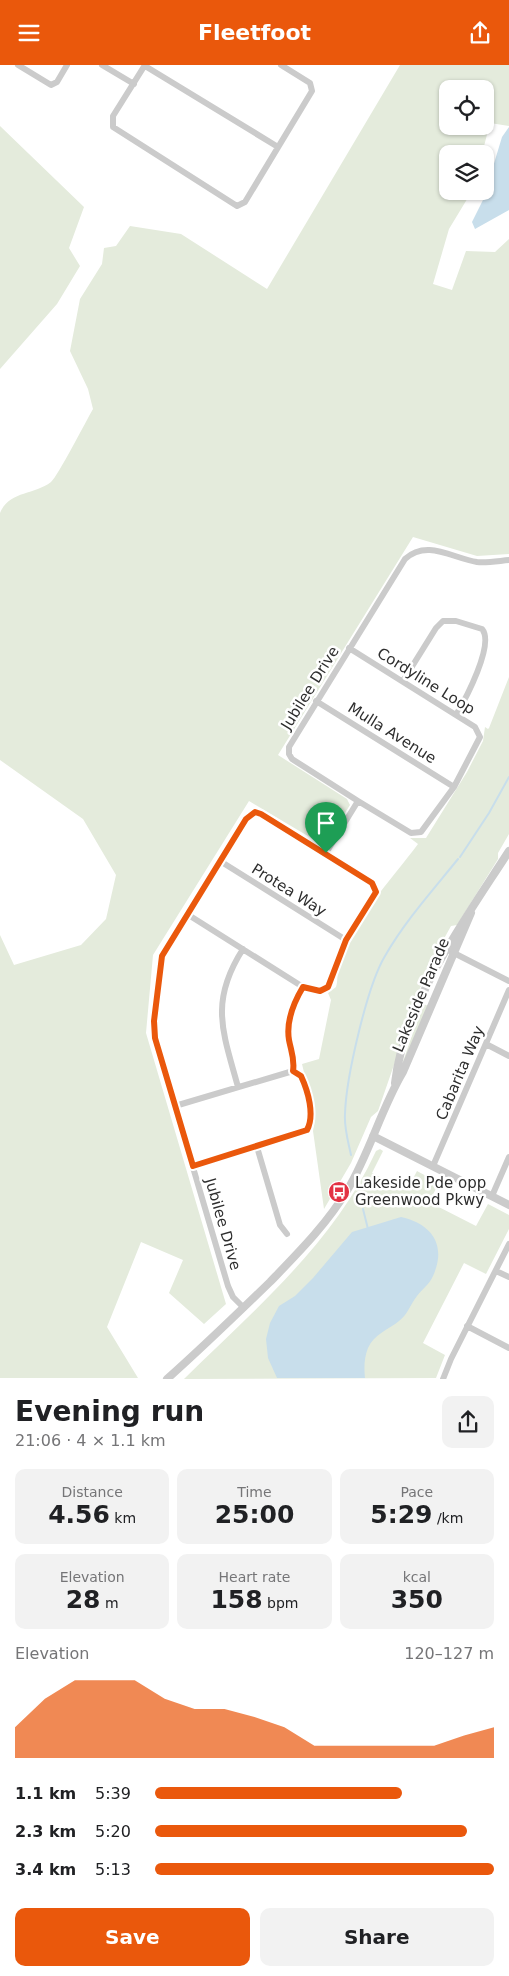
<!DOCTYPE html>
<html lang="en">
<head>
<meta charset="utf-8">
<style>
  :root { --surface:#fff; --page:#f2f2f2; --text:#202124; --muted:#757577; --accent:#ea580c }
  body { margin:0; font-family:"DejaVu Sans",sans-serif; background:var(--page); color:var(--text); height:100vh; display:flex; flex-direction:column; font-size:19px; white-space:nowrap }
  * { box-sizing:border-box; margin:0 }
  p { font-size:16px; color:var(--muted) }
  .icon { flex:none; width:28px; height:28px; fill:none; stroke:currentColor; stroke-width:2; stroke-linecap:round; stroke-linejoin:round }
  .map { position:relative; height:1314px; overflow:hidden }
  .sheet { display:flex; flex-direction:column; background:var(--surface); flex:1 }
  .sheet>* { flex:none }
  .fabs { position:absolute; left:439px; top:15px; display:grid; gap:10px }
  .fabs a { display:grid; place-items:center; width:55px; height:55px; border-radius:10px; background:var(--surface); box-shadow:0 1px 4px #0004; font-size:25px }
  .pin { position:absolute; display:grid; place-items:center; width:42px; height:42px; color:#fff; margin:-51px -21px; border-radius:50% 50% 50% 0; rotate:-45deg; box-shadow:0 0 5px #0007 }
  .pin .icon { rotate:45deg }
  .round { display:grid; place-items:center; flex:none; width:52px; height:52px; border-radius:10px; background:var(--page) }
  .overview { display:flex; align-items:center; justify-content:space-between; height:85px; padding:0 15px }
  h1 { font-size:28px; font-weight:800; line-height:38px }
  .metrics { display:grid; grid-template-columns:repeat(3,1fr); gap:8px; height:85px; padding:5px 15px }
  .metrics div { display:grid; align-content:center; border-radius:10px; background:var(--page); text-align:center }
  .metrics b { font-size:25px; font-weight:800 }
  .metrics small { font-size:14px; font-weight:400 }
  .metrics p { font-size:14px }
  .chart { height:140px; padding:10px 15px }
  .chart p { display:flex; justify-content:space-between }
  .chart svg { width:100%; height:90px; margin-top:5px; fill:var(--accent); opacity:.7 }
  .primary-button { display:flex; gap:10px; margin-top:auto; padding:10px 15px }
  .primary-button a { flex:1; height:58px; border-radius:10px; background:var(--accent); color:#fff; font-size:20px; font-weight:800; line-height:58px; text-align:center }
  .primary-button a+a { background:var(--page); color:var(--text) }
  ul { padding:0 15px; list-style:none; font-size:16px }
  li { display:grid; grid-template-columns:80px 60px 1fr; align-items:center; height:38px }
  li i { height:12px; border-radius:6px; background:var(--accent) }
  header { display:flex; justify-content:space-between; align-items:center; height:65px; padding:0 15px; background:var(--accent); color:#fff; font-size:22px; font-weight:800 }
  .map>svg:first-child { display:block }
  .green { fill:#e4ebdc; fill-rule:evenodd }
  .water { fill:#c8deeb }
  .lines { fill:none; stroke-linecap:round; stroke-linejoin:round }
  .stream { stroke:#c8deeb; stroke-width:2 }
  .minor { stroke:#cbcbcb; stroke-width:6 }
  .tertiary { stroke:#cbcbcb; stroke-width:8 }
  .route-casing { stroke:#fff; stroke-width:10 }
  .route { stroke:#ea580c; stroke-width:6 }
  .labels { text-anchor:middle; stroke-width:5; stroke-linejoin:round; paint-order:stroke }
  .street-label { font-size:15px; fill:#2e2e2e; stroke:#fff }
  .poi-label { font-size:15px; fill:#2e2e2e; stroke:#fff; text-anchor:start }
</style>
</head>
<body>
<header><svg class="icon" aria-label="menu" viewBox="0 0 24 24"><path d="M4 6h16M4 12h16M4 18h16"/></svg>Fleetfoot<svg class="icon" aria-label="share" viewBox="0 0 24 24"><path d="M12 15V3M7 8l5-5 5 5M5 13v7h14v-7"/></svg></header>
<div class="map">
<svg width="509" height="1314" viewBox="0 0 509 1314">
  <rect width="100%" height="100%" fill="#fff"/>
  <path class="green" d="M400 0H509V61L490 58 482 89H448V126H472L449 164 433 219 452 225 466 186 495 187 509 174V489L477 491 413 472 278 690 347 734 350 740 326 778 323 780 249 736 153 890 146 968 226 1239 204 1259 169 1228 183 1195 141 1177 107 1262 138 1313H0V870L14 900 81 880 106 854 116 810 83 754 0 695V448C9 426 34 430 51 417 58 411 86 356 93 344L88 324 70 286 80 234 102 199 104 183 116 181 130 161 181 169 267 224ZM448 24H485V61H448Z
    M0 61 84 142 69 183 80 201 57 239 0 304Z
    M509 612V769L498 788V794L457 860 451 861 435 890 411 943 412 948 378 1046 371 1052 351 1098 324 1144 313 1066 315 1053 302 999 319 994 331 935 328 928 336 922C338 916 337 909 338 903 349 859 392 814 418 779L410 773H426L467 707 483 676 485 662 488 664 489 663Z
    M423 939 429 941 402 1003 401 1002Z
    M380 1084 383 1086 372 1108 407 1125 417 1106 439 1118 429 1137 476 1161 488 1139 509 1150V1164L486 1209 464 1198 423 1278 445 1290 436 1313 184 1314C255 1244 334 1178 376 1086Z"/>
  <path class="water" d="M509 62V145L475 164 472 157 483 135 502 72Z
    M401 1152C432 1159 447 1180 433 1211 429 1220 422 1224 417 1231 410 1240 408 1249 399 1256 388 1265 374 1269 368 1283 364 1293 364 1303 365 1313H277L268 1293 266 1274 270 1258 279 1241 295 1231 313 1213 352 1167Z"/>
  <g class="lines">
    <path class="stream" d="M460 792 489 748 509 712
      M351 1090C348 1076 344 1063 345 1049 346 1013 367 921 385 891 405 856 433 825 458 794
      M363 1144 368 1164"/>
    <path class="minor" d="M18 0 51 20 57 17 67 0
      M102 0 134 19
      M145 0 113 51V62L237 141 245 137 312 26 310 18 281 0
      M145 1 278 82
      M349 583 475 662 480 672 454 722 421 767 411 768 358 736
      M403 616 436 563 443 556H456L482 564C495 579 465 635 456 650
      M316 636 454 722
      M220 796 346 875
      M187 849 303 922 323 926 330 919 346 875 376 827 372 818 326 788
      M450 886 509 916
      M486 979 509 991
      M293 1006C295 994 291 986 289 975 286 957 294 937 303 922
      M238 1022C223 967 209 937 243 884
      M175 1041 293 1006C309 1010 315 1056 304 1067L193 1101
      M257 1082 280 1160 287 1169
      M433 1101 509 925
      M492 1131 509 1092
      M496 1206 509 1212
      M244 1243 233 1232 228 1221 156 977 154 955 162 891 249 750 255 747 261 749 326 788 358 736 292 694 289 689V682L405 494C427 474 452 493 477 497 487 498 498 496 509 495
      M467 1261 509 1283
      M443 1314 451 1294 509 1179"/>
    <path class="tertiary" d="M395 1018C404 937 466 853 509 786
      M373 1071 509 1140
      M167 1314C203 1282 236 1250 270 1217 298 1188 327 1159 348 1124 370 1087 381 1044 403 1007L471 848"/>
  </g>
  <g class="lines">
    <g class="route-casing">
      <path id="route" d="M255 747 261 749 372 818 376 827 346 875 328 922 320 926 303 922C294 937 286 957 289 975 291 986 295 994 293 1006L301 1011C308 1026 315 1050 307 1065L193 1101 155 973 154 956 162 891 246 754Z"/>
    </g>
    <use href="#route" class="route"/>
  </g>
  <defs>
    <g id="bus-disc" transform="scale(1.125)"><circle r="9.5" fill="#e33243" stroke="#fff"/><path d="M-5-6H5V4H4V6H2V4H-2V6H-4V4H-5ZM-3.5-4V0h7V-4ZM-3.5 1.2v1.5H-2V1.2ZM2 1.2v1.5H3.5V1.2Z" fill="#fff"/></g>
  </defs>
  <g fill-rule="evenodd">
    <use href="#bus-disc" x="339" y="1127"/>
  </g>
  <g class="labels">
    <g class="street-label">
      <text transform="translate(426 616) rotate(32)" y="5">Cordyline Loop</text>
      <text transform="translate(310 623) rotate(-58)" y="5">Jubilee Drive</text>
      <text transform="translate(392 668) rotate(32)" y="5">Mulla Avenue</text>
      <text transform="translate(289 825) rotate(32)" y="5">Protea Way</text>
      <text transform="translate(421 930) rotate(-67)" y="5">Lakeside Parade</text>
      <text transform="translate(460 1008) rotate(-67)" y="5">Cabarita Way</text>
      <text transform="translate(223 1159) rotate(74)" y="5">Jubilee Drive</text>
    </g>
    <g class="poi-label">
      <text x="355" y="1123">Lakeside Pde opp<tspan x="355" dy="17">Greenwood Pkwy</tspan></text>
    </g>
  </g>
</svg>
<div class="fabs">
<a><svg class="icon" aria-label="locate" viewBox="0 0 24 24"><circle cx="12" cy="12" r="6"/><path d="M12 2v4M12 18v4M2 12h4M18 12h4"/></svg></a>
<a><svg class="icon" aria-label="layers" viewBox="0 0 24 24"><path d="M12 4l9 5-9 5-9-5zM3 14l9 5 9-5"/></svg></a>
</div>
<div class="pin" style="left:326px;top:788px;background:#1e9e55"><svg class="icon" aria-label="arrive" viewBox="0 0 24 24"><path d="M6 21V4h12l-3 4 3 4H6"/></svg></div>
</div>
<section class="sheet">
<div class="overview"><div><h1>Evening run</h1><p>21:06 · 4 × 1.1 km</p></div><a class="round"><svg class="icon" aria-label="share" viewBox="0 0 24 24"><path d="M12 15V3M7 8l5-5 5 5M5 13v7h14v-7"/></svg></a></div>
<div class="metrics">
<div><p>Distance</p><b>4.56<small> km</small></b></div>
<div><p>Time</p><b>25:00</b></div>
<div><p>Pace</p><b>5:29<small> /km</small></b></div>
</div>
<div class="metrics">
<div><p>Elevation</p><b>28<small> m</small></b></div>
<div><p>Heart rate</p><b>158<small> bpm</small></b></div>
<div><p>kcal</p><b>350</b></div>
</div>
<div class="chart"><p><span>Elevation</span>120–127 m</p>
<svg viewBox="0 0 160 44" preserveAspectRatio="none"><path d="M0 44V29L10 15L20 6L30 6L40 6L50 15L60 20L70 20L80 24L90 29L100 38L110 38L120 38L130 38L140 38L150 33L160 29V44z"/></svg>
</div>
<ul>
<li><b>1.1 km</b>5:39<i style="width:73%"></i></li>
<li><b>2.3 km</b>5:20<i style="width:92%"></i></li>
<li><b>3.4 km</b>5:13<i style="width:100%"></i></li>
</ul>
<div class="primary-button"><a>Save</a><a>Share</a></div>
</section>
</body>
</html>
